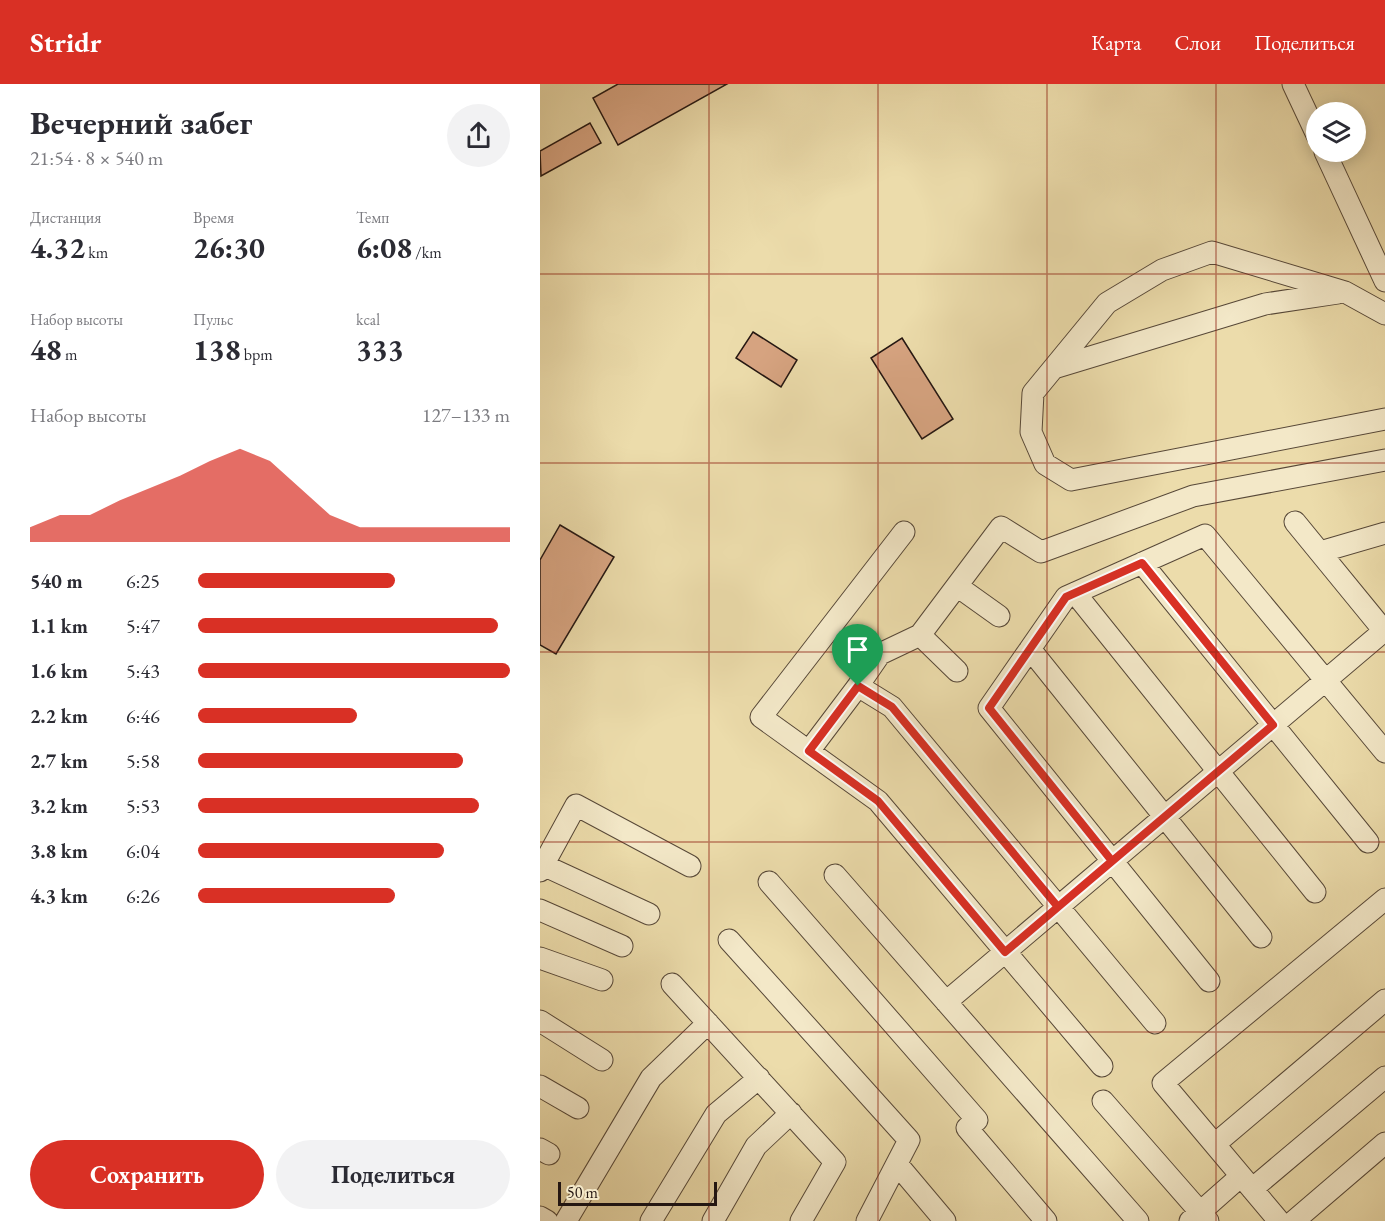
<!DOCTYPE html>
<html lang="ru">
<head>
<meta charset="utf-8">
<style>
  :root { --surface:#fff; --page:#f2f2f3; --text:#2b2b33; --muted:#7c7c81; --accent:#d93025 }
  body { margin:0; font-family:"EB Garamond",serif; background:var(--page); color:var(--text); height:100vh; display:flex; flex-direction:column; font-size:22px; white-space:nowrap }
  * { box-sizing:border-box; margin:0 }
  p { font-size:20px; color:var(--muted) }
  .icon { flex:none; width:33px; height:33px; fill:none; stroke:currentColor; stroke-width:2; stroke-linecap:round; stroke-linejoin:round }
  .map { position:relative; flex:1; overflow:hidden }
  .sheet { display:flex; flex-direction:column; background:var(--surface); width:540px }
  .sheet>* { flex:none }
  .controls { position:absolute; left:766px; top:18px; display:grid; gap:12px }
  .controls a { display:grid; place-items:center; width:60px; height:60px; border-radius:50%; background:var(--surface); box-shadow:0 3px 15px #0003; font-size:30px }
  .scale { position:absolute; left:18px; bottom:15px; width:159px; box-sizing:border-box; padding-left:6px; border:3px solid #251712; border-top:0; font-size:16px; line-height:21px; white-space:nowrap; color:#251712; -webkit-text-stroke:4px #f3e8c8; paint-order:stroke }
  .pin { position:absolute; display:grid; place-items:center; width:51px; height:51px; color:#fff; margin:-62px -26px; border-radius:50% 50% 50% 0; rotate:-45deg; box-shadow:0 0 6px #0007 }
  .pin .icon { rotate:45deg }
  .round { display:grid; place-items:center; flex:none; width:63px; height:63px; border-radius:32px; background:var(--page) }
  .headline { display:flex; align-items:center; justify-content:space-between; height:102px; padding:0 30px }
  h1 { font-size:33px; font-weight:700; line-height:45px }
  .metrics { display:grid; grid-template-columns:repeat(3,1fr); gap:9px; height:102px; padding:6px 30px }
  .metrics div { display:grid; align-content:center }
  .metrics b { font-size:30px; font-weight:700 }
  .metrics small { font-size:16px; font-weight:400 }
  .metrics p { font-size:16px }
  .chart { height:168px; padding:12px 30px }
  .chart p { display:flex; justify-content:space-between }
  .chart svg { width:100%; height:108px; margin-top:6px; fill:var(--accent); opacity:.7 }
  .primary-button { display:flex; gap:12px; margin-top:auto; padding:12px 30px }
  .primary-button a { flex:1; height:69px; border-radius:36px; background:var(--accent); color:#fff; font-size:24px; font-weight:700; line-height:69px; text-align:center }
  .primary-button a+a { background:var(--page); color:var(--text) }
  ul { padding:0 30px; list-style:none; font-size:20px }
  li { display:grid; grid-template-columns:96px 72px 1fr; align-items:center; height:45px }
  li i { height:15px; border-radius:8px; background:var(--accent) }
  header { display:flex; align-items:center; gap:36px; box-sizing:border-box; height:84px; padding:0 30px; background:var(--accent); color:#fff }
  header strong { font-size:28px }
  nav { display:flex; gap:33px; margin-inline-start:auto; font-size:21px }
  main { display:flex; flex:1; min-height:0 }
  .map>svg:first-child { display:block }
  .building { fill:#d7a481; stroke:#251712; stroke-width:1.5 }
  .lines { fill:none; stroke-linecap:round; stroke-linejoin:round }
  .minor-casing { stroke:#574838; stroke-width:23 }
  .minor { stroke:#f3e8c8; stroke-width:21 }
  .route-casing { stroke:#fff; stroke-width:12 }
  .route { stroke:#d93025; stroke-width:8 }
  .grid { fill:none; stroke:#8f2418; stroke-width:1.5; stroke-opacity:0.55 }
</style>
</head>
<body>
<header>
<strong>Stridr</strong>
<nav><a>Карта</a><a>Слои</a><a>Поделиться</a></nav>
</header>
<main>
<section class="sheet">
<div class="headline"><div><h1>Вечерний забег</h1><p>21:54 · 8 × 540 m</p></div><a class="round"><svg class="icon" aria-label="share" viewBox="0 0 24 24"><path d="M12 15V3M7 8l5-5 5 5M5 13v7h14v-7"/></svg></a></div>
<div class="metrics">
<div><p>Дистанция</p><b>4.32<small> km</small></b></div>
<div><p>Время</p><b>26:30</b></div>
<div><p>Темп</p><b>6:08<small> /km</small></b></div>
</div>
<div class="metrics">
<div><p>Набор высоты</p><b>48<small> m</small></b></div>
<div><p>Пульс</p><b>138<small> bpm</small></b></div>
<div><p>kcal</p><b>333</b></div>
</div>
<div class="chart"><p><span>Набор высоты</span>127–133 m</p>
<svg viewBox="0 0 160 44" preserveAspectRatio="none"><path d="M0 44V38L10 33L20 33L30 27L40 22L50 17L60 11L70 6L80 11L90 22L100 33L110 38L120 38L130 38L140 38L150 38L160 38V44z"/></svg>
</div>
<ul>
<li><b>540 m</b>6:25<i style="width:63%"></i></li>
<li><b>1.1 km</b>5:47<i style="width:96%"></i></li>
<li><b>1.6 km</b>5:43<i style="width:100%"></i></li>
<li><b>2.2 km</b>6:46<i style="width:51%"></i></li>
<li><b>2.7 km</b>5:58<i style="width:85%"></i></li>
<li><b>3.2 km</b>5:53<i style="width:90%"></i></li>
<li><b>3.8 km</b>6:04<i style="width:79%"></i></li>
<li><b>4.3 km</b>6:26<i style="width:63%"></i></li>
</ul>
<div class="primary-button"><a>Сохранить</a><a>Поделиться</a></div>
</section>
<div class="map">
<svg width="845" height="1137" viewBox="0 0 845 1137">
  <rect width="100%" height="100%" fill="#ecdcab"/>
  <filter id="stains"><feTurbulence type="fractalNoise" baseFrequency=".00333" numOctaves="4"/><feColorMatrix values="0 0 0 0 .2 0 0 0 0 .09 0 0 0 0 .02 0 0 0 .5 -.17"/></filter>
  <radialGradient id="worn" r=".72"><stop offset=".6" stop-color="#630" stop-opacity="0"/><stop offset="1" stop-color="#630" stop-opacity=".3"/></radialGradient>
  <path class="building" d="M78 0H187L78 61 53 14Z
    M50 39 61 59 1 92 0 67Z
    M213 248 257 276 241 303 196 274Z
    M362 254 413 335 382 355 331 274Z
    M20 441 74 473 16 570 0 561V476Z"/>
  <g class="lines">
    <g class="minor-casing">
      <path id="minor" d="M753 0 777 51
        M785 68 845 197
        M845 230 805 208 672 168 622 186 567 219 493 309 491 348 505 380 531 396 845 335
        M514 284 725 220 798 209
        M755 438 845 548
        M364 448 221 633 338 717 562 982
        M780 468 845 449
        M602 479 828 758
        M417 502 459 532
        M535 509 775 808
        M380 551 417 587
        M490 565 721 853
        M318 602 352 623 615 939
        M269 667 318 602 340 570 380 551 461 443 501 468 653 412 845 376
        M3 781 109 830
        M0 787 36 721 150 782
        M295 791 598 1137
        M229 798 437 1036 427 1044 506 1137
        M0 826 82 862
        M189 856 369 1056 327 1137
        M0 874 62 896
        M669 897 449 624 526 513 665 451 845 668
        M132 900 295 1078 261 1137
        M406 918 845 546
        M0 937 62 976
        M0 1002 38 1024
        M563 1017 668 1137
        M675 1060 845 916
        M0 1065 9 1070
        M357 1080 405 1137
        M712 1105 845 993
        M0 1133 7 1137
        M26 1137 111 994 168 939
        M111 1137 176 1030 219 994
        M173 1137 216 1062 251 1029
        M650 1137 701 1092
        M739 1137 623 999 845 815
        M754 1137 845 1059"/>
    </g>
    <use href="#minor" class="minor"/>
  </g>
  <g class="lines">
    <g class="route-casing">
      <path id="route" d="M318 602 269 667 338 717 465 868 572 777 449 624 526 513 602 479 733 641 518 823 352 623 318 602"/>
    </g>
    <use href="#route" class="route"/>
  </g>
  <path class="grid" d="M169 0V1137M338 0V1137M507 0V1137M676 0V1137M0 190H845M0 379H845M0 568H845M0 758H845M0 948H845"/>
  <rect width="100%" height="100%" filter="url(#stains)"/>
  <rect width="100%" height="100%" fill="url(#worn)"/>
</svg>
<div class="controls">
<a><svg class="icon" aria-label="layers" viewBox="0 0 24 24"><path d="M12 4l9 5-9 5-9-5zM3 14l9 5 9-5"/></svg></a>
</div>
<div class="scale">50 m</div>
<div class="pin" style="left:318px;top:602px;background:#1e9e55"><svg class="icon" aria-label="arrive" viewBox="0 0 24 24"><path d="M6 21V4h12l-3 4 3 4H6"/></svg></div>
</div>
</main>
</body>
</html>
